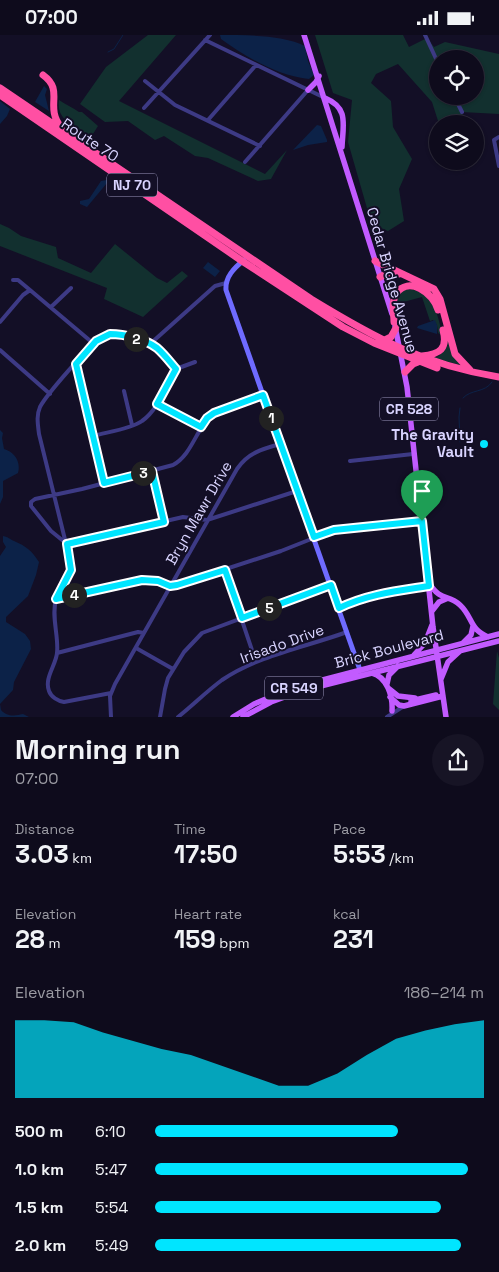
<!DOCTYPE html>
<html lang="en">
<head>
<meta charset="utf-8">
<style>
  :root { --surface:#0e0b1c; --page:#171425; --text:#f1f3f6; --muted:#9b9ba3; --line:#2e2b3b; --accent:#00e5ff }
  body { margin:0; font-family:"Space Grotesk",sans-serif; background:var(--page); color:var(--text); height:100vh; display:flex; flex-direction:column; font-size:19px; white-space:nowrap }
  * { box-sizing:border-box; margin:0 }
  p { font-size:16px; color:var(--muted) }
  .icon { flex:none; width:28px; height:28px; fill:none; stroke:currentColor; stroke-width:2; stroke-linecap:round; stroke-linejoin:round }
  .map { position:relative; height:682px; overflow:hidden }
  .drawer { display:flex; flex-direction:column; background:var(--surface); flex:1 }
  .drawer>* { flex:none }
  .tools { position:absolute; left:429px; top:15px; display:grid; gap:10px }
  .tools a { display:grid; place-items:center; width:55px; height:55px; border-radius:50%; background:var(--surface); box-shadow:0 1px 4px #0004,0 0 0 1px var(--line); font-size:25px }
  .pin { position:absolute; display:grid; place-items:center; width:42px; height:42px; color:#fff; margin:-51px -21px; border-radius:50% 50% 50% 0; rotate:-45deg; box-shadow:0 0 5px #0007 }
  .pin .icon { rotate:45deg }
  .km { position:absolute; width:25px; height:25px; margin:-12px; border-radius:50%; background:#222; color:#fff; font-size:14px; line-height:25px; text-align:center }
  .round { display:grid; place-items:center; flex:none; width:52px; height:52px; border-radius:26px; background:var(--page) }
  .headline { display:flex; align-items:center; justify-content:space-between; height:85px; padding:0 15px }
  h1 { font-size:28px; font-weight:700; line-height:38px }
  .stats { display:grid; grid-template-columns:repeat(3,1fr); gap:8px; height:85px; padding:5px 15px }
  .stats div { display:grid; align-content:center }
  .stats b { font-size:25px; font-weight:700 }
  .stats small { font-size:14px; font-weight:400 }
  .stats p { font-size:14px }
  .chart { height:140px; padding:10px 15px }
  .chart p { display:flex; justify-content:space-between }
  .chart svg { width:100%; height:90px; margin-top:5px; fill:var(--accent); opacity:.7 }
  ul { padding:0 15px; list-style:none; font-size:16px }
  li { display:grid; grid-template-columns:80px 60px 1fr; align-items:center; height:38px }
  li i { height:12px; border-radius:6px; background:var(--accent) }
  .status { display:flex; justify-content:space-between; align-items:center; height:35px; padding:0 25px; background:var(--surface); direction:ltr }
  .status svg { height:14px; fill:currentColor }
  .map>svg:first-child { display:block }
  .green { fill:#12302f; fill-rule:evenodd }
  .water { fill:#0c2248 }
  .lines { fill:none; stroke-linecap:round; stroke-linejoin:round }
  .stream { stroke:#0c2248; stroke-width:1 }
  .street { stroke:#3d3a85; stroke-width:4 }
  .secondary { stroke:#6f6bff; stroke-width:5 }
  .primary { stroke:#c25bff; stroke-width:5.5 }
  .highway { stroke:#ff4fa3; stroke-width:7 }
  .route-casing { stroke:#fff; stroke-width:10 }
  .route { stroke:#00e5ff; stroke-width:6 }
  .poi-dot { fill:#00e5ff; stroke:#130f26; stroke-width:2 }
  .labels { text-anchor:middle; stroke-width:4; stroke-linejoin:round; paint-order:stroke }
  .shield { fill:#130f26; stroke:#9e99be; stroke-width:1 }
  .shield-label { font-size:14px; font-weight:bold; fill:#d9d4ff }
  .street-label { font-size:15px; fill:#d9d4ff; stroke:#130f26 }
  .poi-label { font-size:15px; font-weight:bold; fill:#d9d4ff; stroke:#130f26; text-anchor:end }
</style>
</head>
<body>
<div class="status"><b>07:00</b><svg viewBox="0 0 49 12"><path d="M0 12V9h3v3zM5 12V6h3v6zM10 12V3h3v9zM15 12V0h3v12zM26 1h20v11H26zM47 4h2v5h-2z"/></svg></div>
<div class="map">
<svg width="499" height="682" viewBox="0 0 499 682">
  <rect width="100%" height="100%" fill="#130f26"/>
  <path class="green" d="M148 0H176L119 66 265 139 287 115 271 144 258 146 208 123 195 121 164 101 155 105 128 86 105 87 80 69 106 32Z
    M315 0H403L409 12 427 3 434 12 445 7 499 19V79L462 77 465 89H439L432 67 398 29 376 39 371 48 391 66 393 92 412 124 399 154 404 186 388 196 381 193 375 201 348 107 352 65 333 58ZM438 24H475V61H438Z
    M59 65C66 70 72 72 79 77H82L98 91 91 102C75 91 56 86 59 65Z
    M0 189 9 193 21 201 56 212 58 223 91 238 115 209 157 243 167 248 182 236 188 241 143 282 104 264 107 253 0 211Z
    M408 254C435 257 437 279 443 301L438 298 437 290 433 285 430 286 422 262 396 269 399 257Z
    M441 278 461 330 433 323 439 321 448 310 446 309V302Z
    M497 616 499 623V675L493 669Z"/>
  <path class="water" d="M220 0C245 0 284 0 305 11L308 26 314 40 309 44C278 41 246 22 221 4Z
    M44 51 47 54 45 60 49 76 35 67Z
    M0 66 10 74 7 81 0 89Z
    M317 90 321 91 327 105V107L308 110 293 115Z
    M107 145V148L87 172 80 169V166L89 164 101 146Z
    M208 227 220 236 215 242 203 233Z
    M435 285 437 290V299L417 293 418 291Z
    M0 395 3 398 2 403 4 414C15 417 21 427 18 438L3 446V462L0 469Z
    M3 501C9 502 9 504 14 506 26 511 32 516 39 527L36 540 28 561 6 582V587L25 599 30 606 31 614 14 647 13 655 0 669 1 675C7 682 15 681 23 679L29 682H0V521L6 512 3 507Z"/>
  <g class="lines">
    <path class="stream" d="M108 17 114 14 123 0
      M463 363C471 354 485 358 492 347
      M460 407 459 382 460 373"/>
    <path class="street" d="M425 0 438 28
      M205 5 325 63
      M145 46 175 70 260 111
      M454 61 462 77
      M144 73 210 0
      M208 85 256 30
      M499 102 494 105 499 131
      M245 127 308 55
      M13 245H18L30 255
      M51 272 71 253
      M0 287 23 260 30 255 94 309
      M150 309 157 313 176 334
      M0 315 50 359
      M76 329 104 448
      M176 334 195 327
      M124 356 132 390
      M263 360 214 378C196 392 193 419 173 430L82 454 35 464 31 467V471L51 496 67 509 183 482 207 485 297 456
      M157 369 201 392
      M93 401C107 397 131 394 142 386 158 375 166 351 176 334
      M350 426 413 419
      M152 436 164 487
      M225 535 256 627
      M56 564 142 545 158 546 170 551 177 550 281 516 334 495 422 486
      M339 573C367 559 397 556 429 551
      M136 613 173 634
      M57 618 138 597 144 598
      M111 658 64 667C58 666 51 662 49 656 44 643 56 630 57 618 59 601 51 582 56 564 60 552 70 543 71 529L39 399C38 390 36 381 40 372 46 360 89 311 101 302 117 296 136 301 150 309L215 251 226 248
      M111 682 110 661 115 649 237 434C248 418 262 414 280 409
      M160 682 165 654 168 643 184 617 202 598 331 550
      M178 682C193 670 207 656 222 645 259 620 306 612 347 597
      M387 682 404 671"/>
    <path class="secondary" d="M244 225C234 233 225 242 226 255L360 635"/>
    <path class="primary" d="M304 0 392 279
      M308 55 316 47 319 41
      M325 63C349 73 343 89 342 112
      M395 291 407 352 433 592 446 682
      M429 548C441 567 448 559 460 570 473 582 469 594 488 602
      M432 576 439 567 446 564
      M463 608 471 600 473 591
      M414 620 425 608 432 590
      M372 638C387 642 393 661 392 676
      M441 644 448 627 460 616
      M387 649 389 640 398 631
      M388 653 398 661 415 663
      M390 662 399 670 404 671 443 661
      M411 666 436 660
      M233 682 254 669 292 653 499 599
      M243 682 271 667 301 656 499 606"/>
    <path class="highway" d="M43 40C65 56 44 71 61 92
      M0 53 311 264C375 303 424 330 499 342
      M0 60 242 226 343 292 374 308 437 333
      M375 226 434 254 440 264 455 319 470 335
      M380 242 386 239H399
      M394 287C394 278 391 267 396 259 408 240 434 258 438 275
      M383 306 391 302 396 293
      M422 321C440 319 448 314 443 295
      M405 337 413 329 418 327"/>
  </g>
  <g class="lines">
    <g class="route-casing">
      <path id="route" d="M110 299C125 299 145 304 157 313 164 319 170 327 176 334L157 369 201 392 207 383 214 378 263 360 314 502 334 495 422 486 429 551C397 556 368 559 339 573L331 550 242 583 225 535 177 550 170 551 158 546 142 545 56 564 71 535 67 509 164 487 152 436 104 448 76 329 96 306Z"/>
    </g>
    <use href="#route" class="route"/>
  </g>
  <circle class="poi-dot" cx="484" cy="409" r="5"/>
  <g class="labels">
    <g class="shield">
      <rect x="107" y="138.5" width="50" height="23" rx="4"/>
      <rect x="380" y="362.5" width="58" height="23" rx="4"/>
      <rect x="265" y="641.5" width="58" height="23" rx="4"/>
    </g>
    <g class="shield-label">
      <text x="132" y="155">NJ 70</text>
      <text x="409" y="379">CR 528</text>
      <text x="294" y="658">CR 549</text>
    </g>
    <g class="street-label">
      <text transform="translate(90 105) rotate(34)" y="5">Route 70</text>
      <text transform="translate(392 245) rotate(74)" y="5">Cedar Bridge Avenue</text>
      <text transform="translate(199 478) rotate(-60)" y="5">Bryn Mawr Drive</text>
      <text transform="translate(282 609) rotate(-20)" y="5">Irisado Drive</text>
      <text transform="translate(389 614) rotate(-15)" y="5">Brick Boulevard</text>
    </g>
    <g class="poi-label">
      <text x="474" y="405">The Gravity<tspan x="474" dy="17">Vault</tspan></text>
    </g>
  </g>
</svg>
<div class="tools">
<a><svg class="icon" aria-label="locate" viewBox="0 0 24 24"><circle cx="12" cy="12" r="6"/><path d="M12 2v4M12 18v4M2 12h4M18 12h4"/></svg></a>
<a><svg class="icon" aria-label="layers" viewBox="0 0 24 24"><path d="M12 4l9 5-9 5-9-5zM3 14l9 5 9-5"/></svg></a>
</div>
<div class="pin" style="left:422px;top:486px;background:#1e9e55"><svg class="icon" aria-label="arrive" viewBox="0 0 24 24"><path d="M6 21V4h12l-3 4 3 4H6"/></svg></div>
<b class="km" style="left:271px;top:383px">1</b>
<b class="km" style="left:136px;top:304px">2</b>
<b class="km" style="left:143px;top:438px">3</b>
<b class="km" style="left:74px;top:560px">4</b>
<b class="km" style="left:269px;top:573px">5</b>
</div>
<section class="drawer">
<div class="headline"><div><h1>Morning run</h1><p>07:00</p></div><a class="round"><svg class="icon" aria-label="share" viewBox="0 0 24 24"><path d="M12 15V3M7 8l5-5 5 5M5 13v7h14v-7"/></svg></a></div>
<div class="stats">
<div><p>Distance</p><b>3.03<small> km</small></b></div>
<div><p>Time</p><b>17:50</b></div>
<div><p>Pace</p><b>5:53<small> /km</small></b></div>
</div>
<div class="stats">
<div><p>Elevation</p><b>28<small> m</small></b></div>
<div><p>Heart rate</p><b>159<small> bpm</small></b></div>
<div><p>kcal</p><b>231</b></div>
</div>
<div class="chart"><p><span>Elevation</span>186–214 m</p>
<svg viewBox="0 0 160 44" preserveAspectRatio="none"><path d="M0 44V6L10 6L20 7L30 12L40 16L50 20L60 23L70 28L80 33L90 38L100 38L110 32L120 23L130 15L140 11L150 8L160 6V44z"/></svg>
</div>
<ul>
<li><b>500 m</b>6:10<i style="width:74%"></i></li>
<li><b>1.0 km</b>5:47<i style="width:95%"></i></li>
<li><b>1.5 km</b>5:54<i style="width:87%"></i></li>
<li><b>2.0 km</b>5:49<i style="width:93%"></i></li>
</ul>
</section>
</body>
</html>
